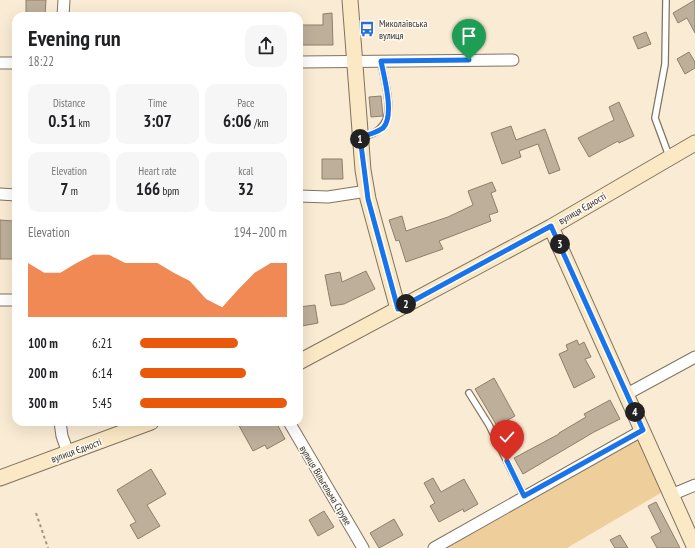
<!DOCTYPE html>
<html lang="en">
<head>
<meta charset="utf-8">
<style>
  :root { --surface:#fff; --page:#f6f6f6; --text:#202124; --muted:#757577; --accent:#ea580c }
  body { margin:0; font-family:"PT Sans Narrow",sans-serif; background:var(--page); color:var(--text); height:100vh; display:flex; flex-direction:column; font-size:15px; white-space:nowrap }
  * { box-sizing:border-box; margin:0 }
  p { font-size:13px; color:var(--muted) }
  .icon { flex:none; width:22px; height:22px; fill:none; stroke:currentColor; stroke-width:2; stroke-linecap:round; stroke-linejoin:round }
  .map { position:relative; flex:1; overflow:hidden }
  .side { position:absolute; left:12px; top:12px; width:291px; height:414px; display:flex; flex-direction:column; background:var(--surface); border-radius:12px; box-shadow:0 4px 16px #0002 }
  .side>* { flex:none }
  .pin { position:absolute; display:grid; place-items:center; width:34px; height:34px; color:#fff; margin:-41px -17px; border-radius:50% 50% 50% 0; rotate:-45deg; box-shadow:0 0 4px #0007 }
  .pin .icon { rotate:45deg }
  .km { position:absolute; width:20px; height:20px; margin:-10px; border-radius:50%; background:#222; color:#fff; font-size:11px; line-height:20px; text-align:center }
  .round { display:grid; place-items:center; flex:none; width:42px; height:42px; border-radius:12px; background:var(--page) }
  .headline { display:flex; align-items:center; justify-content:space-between; height:68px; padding:0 16px }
  h1 { font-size:22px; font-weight:700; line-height:30px }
  .metrics { display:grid; grid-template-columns:repeat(3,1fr); gap:6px; height:68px; padding:4px 16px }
  .metrics div { display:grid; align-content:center; border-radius:10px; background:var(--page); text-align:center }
  .metrics b { font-size:17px; font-weight:700 }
  .metrics small { font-size:11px; font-weight:400 }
  .metrics p { font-size:11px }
  .chart { height:112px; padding:8px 16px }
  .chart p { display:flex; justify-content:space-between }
  .chart svg { width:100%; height:72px; margin-top:4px; fill:var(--accent); opacity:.7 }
  ul { padding:0 16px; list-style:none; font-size:13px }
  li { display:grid; grid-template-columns:64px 48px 1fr; align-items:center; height:30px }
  li i { height:10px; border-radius:5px; background:var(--accent) }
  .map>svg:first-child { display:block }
  .green { fill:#eece9a }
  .building { fill:#bdaf9a; stroke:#8d806b }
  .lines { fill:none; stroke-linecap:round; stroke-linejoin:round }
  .lane-casing { stroke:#80735f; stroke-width:8 }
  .street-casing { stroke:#80735f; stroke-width:13 }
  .secondary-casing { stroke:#80735f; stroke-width:17 }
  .path { stroke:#a09584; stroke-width:2; stroke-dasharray:3 3; stroke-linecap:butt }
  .lane { stroke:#fff; stroke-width:5.5 }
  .street { stroke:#fff; stroke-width:11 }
  .secondary { stroke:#fbe8c5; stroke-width:15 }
  .route-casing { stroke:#fff; stroke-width:8 }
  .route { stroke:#1a73e8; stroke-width:5 }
  .labels { text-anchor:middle; stroke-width:3; stroke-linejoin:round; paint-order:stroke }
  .poi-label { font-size:10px; fill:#39332a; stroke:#fdfaf5; text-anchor:start }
  .street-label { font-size:10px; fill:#39332a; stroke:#fdfaf5 }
</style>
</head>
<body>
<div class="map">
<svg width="695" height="548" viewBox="0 0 695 548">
  <rect width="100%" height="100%" fill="#faebd4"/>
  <path class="green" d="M639 437 664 491 567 548H440Z"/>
  <path class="building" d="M26 0H46L45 16H26Z
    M695 0V33L687 18 678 23 673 13Z
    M332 13 333 45H299V25H323V14Z
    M646 32 651 44 638 49 633 37Z
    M689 52 695 62V68L685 74 677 59Z
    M381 96 383 116 371 117 369 97Z
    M619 102 634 136 619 143 618 141 589 157 578 138 614 120 609 107Z
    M511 126 516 140 545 129 560 170 549 174 538 144 519 151 521 157 502 164 491 133Z
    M322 159H342L343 179H322Z
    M492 182 496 191 491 193 498 212 489 215 491 221 439 241 443 249 406 262 399 240 396 241 389 220 402 216 406 231 448 217 473 205 468 191Z
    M0 220 13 221V242H16V259H0Z
    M366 271 375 289 344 304 331 306 325 275 340 272 342 282Z
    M315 305 318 323 302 326 299 307Z
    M577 340 579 345 584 342 591 357 585 359 595 377 574 388 559 354 568 350 566 345Z
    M494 378 515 416 497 426 475 389Z
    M610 400 620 419 594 432 523 474 514 458 559 434V433L586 417 584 414Z
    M237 422H276L285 439 267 449 265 445 253 451Z
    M151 469 166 494 147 505 160 526 138 539 130 525 136 522 117 490Z
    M433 478 441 492 464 479 478 504 464 512 463 509 439 522 430 506 435 503 424 483Z
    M656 502 680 548H657L651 537 661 532 648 506Z
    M324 511 334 527 318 536 309 520Z
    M394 519 403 535 379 548 370 533Z
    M620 535 628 548H615L610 540Z"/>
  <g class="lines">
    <g class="lane-casing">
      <path id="lane" d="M666 0 665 64 655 118 669 156
        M362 137C402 129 386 91 381 61
        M469 393 489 425 524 496"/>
    </g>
    <g class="street-casing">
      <path id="street" d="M63 16 64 0
        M299 62 513 60
        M0 63H16
        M0 194 16 195
        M299 196 328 197 367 191
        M0 300H16
        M627 394 695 357
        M60 422 62 436 68 453
        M289 422 363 548
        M671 495 695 485
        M434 548 643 430"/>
    </g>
    <g class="secondary-casing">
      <path id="secondary" d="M350 0 363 170 368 199 398 309
        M551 227 695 548
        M299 362 551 227 695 143
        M0 478 151 422"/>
    </g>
    <path class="path" d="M36 513 48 548"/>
    <use href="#lane" class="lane"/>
    <use href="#street" class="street"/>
    <use href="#secondary" class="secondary"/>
  </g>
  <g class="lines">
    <g class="route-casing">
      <path id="route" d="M469 60 381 61C384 77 395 116 383 128 376 133 368 135 360 137L368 199 398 309 551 226 643 430 524 496 507 461"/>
    </g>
    <use href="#route" class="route"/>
  </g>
  <defs>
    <g id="bus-bare" transform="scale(1.2)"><path d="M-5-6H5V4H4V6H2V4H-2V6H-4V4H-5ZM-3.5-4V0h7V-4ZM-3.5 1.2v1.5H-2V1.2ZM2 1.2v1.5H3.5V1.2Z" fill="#266fda" stroke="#fdfaf5" stroke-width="2.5" paint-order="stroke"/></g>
  </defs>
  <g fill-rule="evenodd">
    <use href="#bus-bare" x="367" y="29"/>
  </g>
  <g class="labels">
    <g class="poi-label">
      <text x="379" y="27">Миколаївська<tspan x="379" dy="12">вулиця</tspan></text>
    </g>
    <g class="street-label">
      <text transform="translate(582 208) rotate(-30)" y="4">вулиця Єдності</text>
      <text transform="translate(76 450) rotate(-20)" y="4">вулиця Єдності</text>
      <text transform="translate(326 485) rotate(59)" y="4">вулиця Вільгельма Струве</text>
    </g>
  </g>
</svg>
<div class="pin" style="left:469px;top:60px;background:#1e9e55"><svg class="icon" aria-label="arrive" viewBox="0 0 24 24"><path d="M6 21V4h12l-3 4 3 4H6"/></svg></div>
<div class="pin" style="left:507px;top:461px;background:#d93025"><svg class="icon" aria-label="check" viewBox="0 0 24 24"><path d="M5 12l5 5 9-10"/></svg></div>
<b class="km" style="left:360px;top:139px">1</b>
<b class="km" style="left:406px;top:304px">2</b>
<b class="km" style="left:560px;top:244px">3</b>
<b class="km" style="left:635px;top:412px">4</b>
<section class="side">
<div class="headline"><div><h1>Evening run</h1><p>18:22</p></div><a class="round"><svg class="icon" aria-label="share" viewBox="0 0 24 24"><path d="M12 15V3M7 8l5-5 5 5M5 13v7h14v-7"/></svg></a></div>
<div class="metrics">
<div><p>Distance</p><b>0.51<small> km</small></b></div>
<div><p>Time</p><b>3:07</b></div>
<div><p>Pace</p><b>6:06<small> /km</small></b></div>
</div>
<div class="metrics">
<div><p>Elevation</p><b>7<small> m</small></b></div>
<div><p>Heart rate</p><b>166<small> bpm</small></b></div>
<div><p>kcal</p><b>32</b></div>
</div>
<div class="chart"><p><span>Elevation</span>194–200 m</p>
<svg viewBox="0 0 160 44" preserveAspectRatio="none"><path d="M0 44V11L10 17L20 17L30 11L40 6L50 6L60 11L70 11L80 11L90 17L100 22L110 33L120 38L130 27L140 17L150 11L160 11V44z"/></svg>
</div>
<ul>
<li><b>100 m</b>6:21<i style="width:67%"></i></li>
<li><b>200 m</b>6:14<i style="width:72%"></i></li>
<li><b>300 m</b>5:45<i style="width:100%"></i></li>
</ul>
</section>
</div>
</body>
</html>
